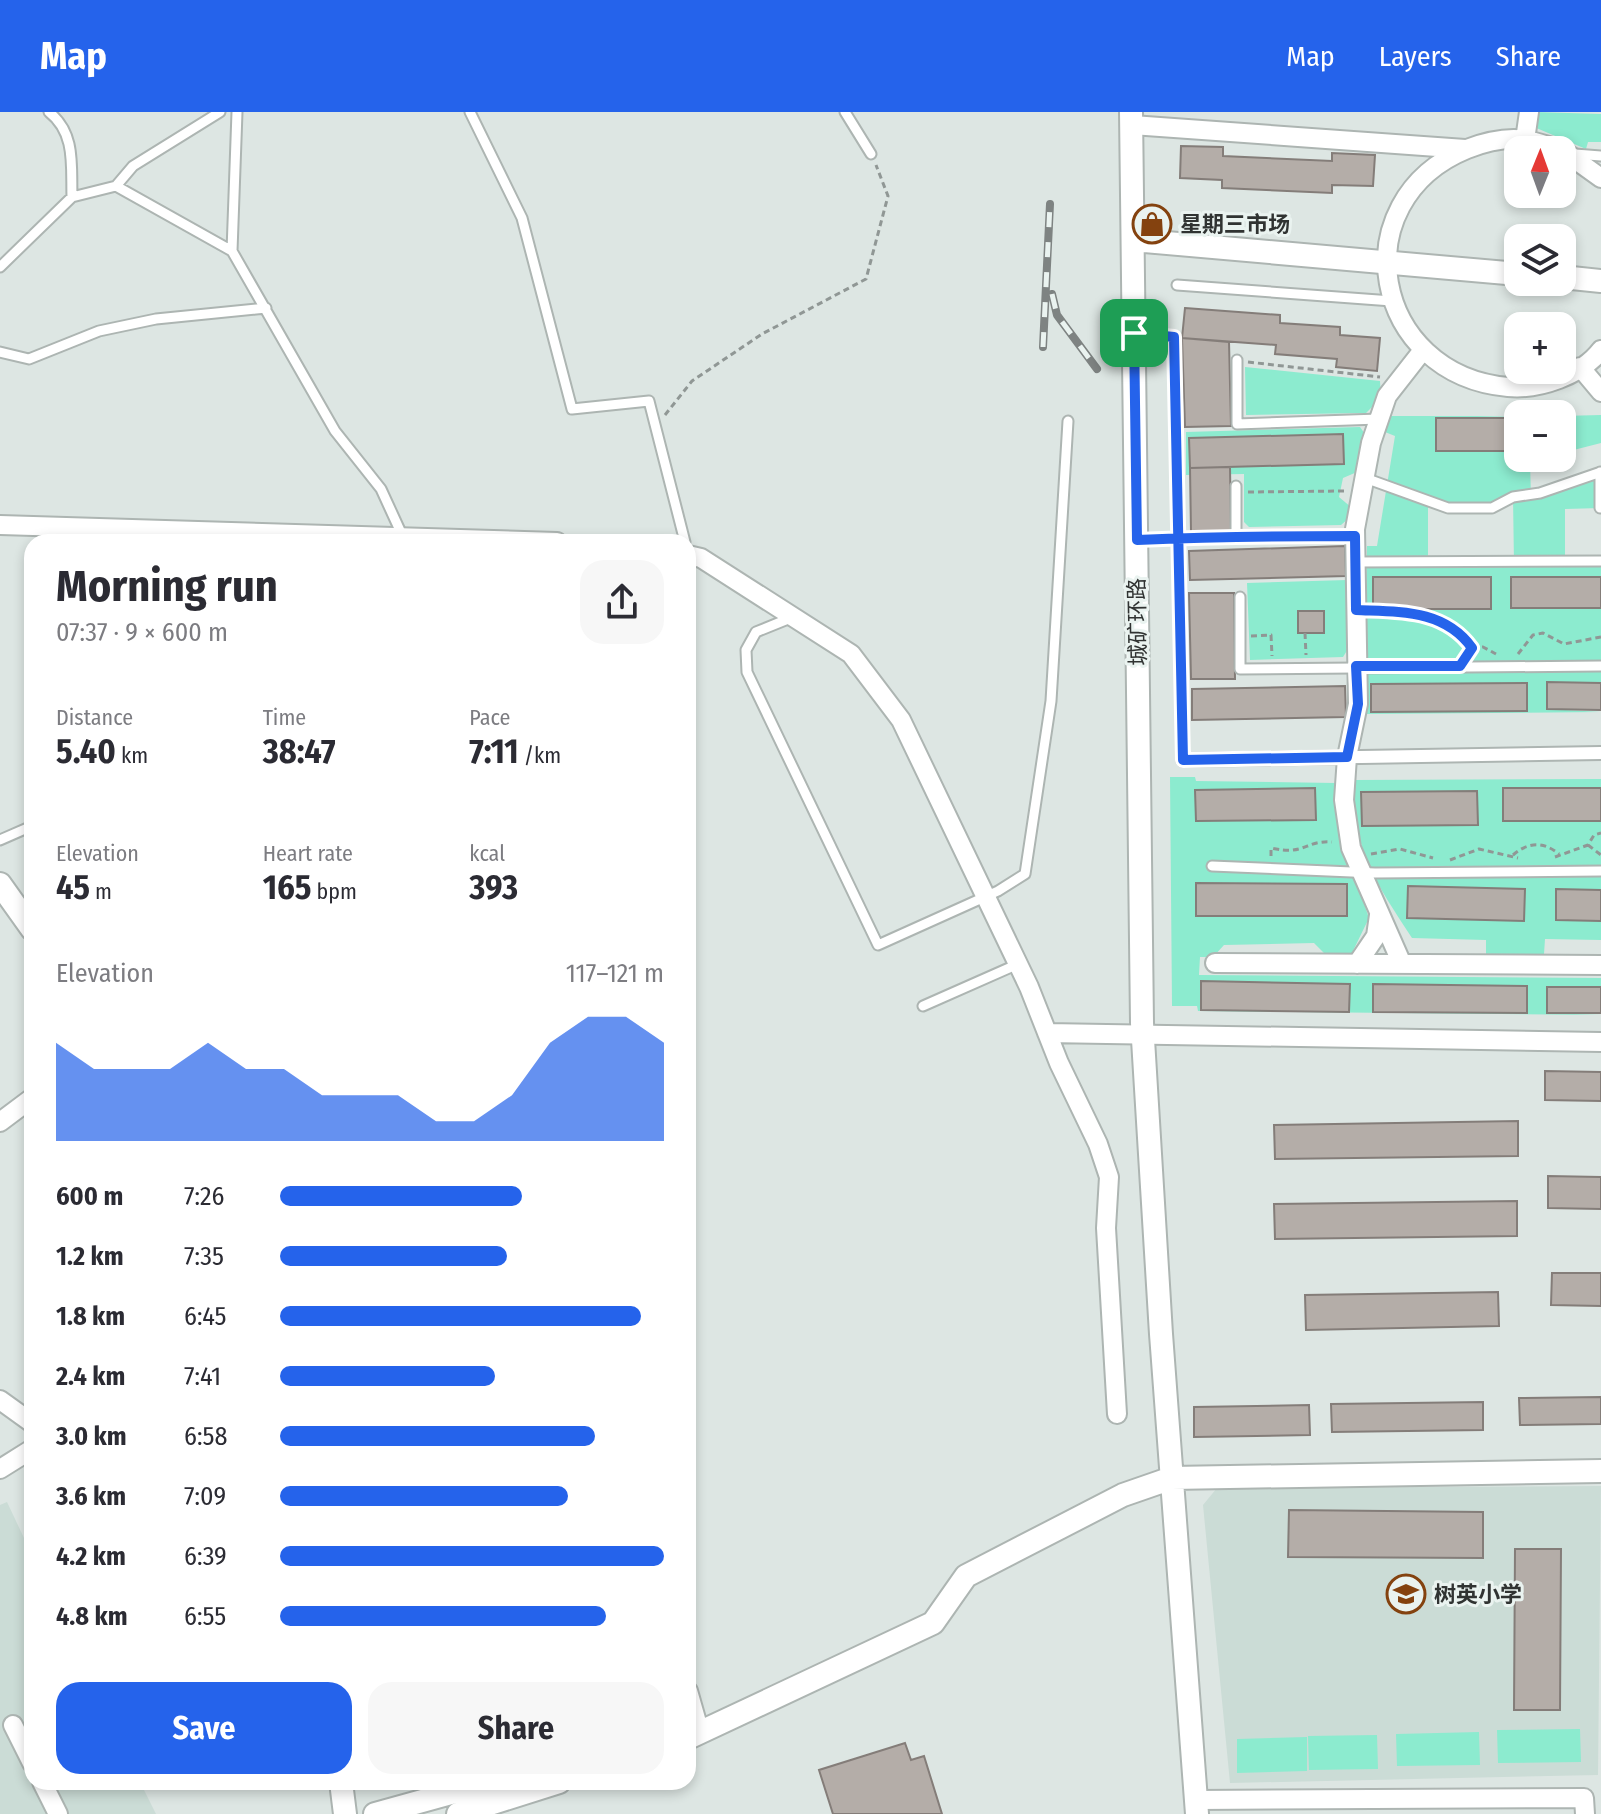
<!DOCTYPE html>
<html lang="en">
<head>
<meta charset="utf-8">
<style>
  :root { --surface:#fff; --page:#f7f7f7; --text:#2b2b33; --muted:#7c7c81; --accent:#2563eb }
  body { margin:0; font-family:"Fira Sans Condensed","Noto Sans SC",sans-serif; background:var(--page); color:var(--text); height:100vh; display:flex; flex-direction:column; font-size:30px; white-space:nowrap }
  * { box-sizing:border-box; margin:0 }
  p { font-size:26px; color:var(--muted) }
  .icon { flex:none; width:44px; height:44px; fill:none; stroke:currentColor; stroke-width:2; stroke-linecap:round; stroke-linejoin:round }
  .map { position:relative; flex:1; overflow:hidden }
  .side { position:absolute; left:24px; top:422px; width:672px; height:1256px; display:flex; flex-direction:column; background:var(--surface); border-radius:24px; box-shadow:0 4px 12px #0003 }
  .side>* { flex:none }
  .needle { width:52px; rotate:1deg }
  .tools { position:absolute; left:1504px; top:24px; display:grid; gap:16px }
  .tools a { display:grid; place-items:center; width:72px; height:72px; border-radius:16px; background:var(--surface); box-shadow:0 4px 12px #0003; font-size:40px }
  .pin { position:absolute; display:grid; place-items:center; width:68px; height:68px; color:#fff; margin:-34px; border-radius:16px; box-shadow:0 4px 12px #0006 }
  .round { display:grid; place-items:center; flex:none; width:84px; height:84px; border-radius:24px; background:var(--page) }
  .headline { display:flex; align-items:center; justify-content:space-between; height:136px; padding:0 32px }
  h1 { font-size:44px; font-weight:700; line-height:60px }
  .stats { display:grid; grid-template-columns:repeat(3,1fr); gap:12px; height:136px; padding:8px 32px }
  .stats div { display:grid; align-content:center }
  .stats b { font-size:34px; font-weight:700 }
  .stats small { font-size:22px; font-weight:400 }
  .stats p { font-size:22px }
  .chart { height:224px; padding:16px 32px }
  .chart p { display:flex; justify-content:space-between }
  .chart svg { width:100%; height:144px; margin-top:8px; fill:var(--accent); opacity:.7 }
  .button { display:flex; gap:16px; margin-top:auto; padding:16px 32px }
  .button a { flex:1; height:92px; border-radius:24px; background:var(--accent); color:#fff; font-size:32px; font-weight:700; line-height:92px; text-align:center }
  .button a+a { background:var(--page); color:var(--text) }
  ul { padding:0 32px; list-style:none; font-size:26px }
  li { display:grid; grid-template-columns:128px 96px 1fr; align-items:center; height:60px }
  li i { height:20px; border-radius:10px; background:var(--accent) }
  header { display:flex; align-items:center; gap:48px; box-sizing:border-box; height:112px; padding:0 40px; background:var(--accent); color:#fff }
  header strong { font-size:38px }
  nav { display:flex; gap:44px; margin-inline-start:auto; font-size:28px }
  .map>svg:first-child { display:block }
  .built { fill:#cbdcd6 }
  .green { fill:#8cebcf; fill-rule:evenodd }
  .building { fill:#b4ada8; stroke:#847d79; stroke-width:2 }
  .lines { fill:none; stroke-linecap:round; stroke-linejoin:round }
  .service-casing { stroke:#adb5b2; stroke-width:13 }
  .pedestrian-casing { stroke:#adb5b2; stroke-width:16 }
  .minor-casing { stroke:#adb5b2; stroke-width:22 }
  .tertiary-casing { stroke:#adb5b2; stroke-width:26 }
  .path { stroke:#909795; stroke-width:3; stroke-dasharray:6 4; stroke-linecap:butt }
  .service { stroke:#fff; stroke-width:9 }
  .pedestrian { stroke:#fff; stroke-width:12 }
  .minor { stroke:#fff; stroke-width:18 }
  .tertiary { stroke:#fff; stroke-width:22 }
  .rail-casing { stroke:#7e8382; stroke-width:8 }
  .rail { stroke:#eaf3f0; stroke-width:5; stroke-dasharray:15; stroke-linecap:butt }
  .route-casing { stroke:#fff; stroke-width:16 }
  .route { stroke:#2563eb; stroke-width:10 }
  .labels { text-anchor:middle; stroke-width:6; stroke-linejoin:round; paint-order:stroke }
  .poi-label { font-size:22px; font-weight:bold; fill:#303332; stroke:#eaf3f0; text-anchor:start }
  .street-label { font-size:22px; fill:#303332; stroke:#eaf3f0 }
</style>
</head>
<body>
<header>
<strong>Map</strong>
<nav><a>Map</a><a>Layers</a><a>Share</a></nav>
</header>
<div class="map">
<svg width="1601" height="1702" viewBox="0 0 1601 1702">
  <rect width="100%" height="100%" fill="#dde6e3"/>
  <path class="built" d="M1601 1374 1598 1663 1230 1671 1203 1393 1217 1376Z
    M7 1390 32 1443V1670H140L156 1702H0V1393Z"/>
  <path class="green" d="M1535 0 1601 2V30H1588L1586 37 1534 15Z
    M1245 255 1380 269 1381 286 1366 301 1246 303Z
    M1601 303V331L1562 341 1567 339V307L1562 304Z
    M1389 304H1518L1437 306 1436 338 1518 339V346H1542L1530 349 1531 387 1601 364V396L1565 397V449H1601V465L1511 466V496H1601V571L1547 570V597L1601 600 1364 602 1367 434H1377L1395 324 1385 320ZM1513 385 1514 452 1428 450V391L1492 396ZM1373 465H1490L1491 497H1374ZM1527 571V599L1371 573 1372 572Z
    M1360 315 1365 322 1357 360 1343 366 1339 385 1352 396 1349 406 1341 413 1249 415 1244 410V362L1186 363V320ZM1343 323V352L1190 355 1189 326Z
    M1347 468 1348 537 1343 545 1250 548 1247 471Z
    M1170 665H1195L1196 669 1336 671 1339 719 1369 806 1351 843 1327 844 1314 831 1224 833 1213 845H1200L1199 863 1601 866V875H1548L1547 901 1601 903 1198 899 1197 894H1172ZM1202 869 1349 872V900L1202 898ZM1373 873 1527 874V901L1373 900Z
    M1601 667V676H1504L1503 709H1601V778L1556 777V808L1601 809V828L1545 827 1544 842 1486 843V828L1412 826C1376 771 1352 737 1353 668ZM1477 679 1478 712 1362 713V680ZM1409 774 1525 777 1524 808 1408 806Z
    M1580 1617 1581 1650 1498 1651 1497 1618Z
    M1479 1620 1480 1653 1397 1654 1396 1622Z
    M1377 1623 1378 1657 1309 1658 1308 1624Z
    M1307 1625V1659L1237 1661V1627Z"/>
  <path class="building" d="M1181 34 1223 35V44L1332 49V41L1375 43 1373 74 1332 73V81L1222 76V68L1180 66Z
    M1185 196 1280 203V211L1340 215V223L1380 226 1377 259 1336 255 1337 247 1275 242 1276 233 1182 226Z
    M1182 226 1229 230 1231 314 1185 315Z
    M1436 306H1518V339H1436Z
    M1562 306H1567V339H1562Z
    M1343 322 1344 352 1190 356 1189 326Z
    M1230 355 1231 419 1191 420 1190 356Z
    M1345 434 1346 464 1190 468 1189 439Z
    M1373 465H1491V497H1373Z
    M1511 465H1601V496H1511Z
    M1189 481H1234L1235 567H1191Z
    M1298 499H1324V521H1298Z
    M1547 570 1601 571V598L1547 597Z
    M1527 571V599L1371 600V572Z
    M1345 574 1346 605 1192 608V577Z
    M1315 676 1316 708 1196 709 1195 678Z
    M1503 676H1601V709H1503Z
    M1477 679 1478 713 1362 714 1361 680Z
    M1196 771 1347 772V804H1196Z
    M1408 774 1525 777 1524 809 1407 806Z
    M1556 777 1601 778V809L1556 808Z
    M1201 869 1350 872 1349 900 1201 898Z
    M1373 872 1527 874V901L1373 900Z
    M1547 875H1601V901H1547Z
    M1545 959 1601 960V989L1545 988Z
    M1518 1009V1044L1275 1047 1274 1013Z
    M1548 1064 1601 1065V1097L1548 1096Z
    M1517 1089V1124L1275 1127 1274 1092Z
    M1552 1161H1601V1194L1551 1193Z
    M1498 1180 1499 1214 1306 1218 1305 1183Z
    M1601 1285V1312L1520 1313 1519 1286Z
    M1483 1290V1318L1332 1320 1331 1292Z
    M1309 1293 1310 1323 1194 1325V1295Z
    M1289 1398 1483 1400V1446L1288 1445Z
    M1515 1437H1561L1560 1598H1514Z
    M905 1631 911 1648 924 1644 942 1702H833L819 1658Z"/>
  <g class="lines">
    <g class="service-casing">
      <path id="service" d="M49 0C76 21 71 54 72 85
        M470 0 522 106 572 297 649 289 685 430
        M845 0 871 42
        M1575 42 1601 44
        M116 74 133 54 220 0
        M232 139 237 0
        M0 155 72 85 116 74 232 139 335 319 381 377 403 425
        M1177 173 1392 189
        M1134 221 1174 225 1183 648
        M0 240 29 247 99 219 156 207 266 196
        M1237 248V312L1379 307
        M1365 366 1448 396H1492L1513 385 1540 381 1601 360
        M1236 374V425L1355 424
        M1600 396V360
        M1137 428 1236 425
        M1355 450 1601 449
        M1240 485V557L1601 554
        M793 505 756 520 746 538 747 560 878 833 998 779 1025 762 1051 589 1068 309
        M0 728 32 714
        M1212 754 1375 761 1601 759
        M923 894 1018 852"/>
    </g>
    <g class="pedestrian-casing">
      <path id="pedestrian" d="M1183 648 1601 641"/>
    </g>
    <g class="minor-casing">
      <path id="minor" d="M1132 13 1465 37
        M1525 28 1529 0
        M1562 38C1550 35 1538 30 1526 28 1507 25 1485 30 1467 37 1340 89 1372 263 1508 275 1539 278 1582 263 1601 238
        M1562 38 1601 66
        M1580 255 1601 280
        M0 413 557 430
        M688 443 701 446 851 542 901 608 1029 875 1059 951 1098 1032 1109 1065 1106 1116 1117 1302
        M1215 851 1601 853
        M1357 852 1376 824 1379 803
        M1402 852 1351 736 1344 688 1347 645 1358 592 1355 417 1371 331 1387 284 1423 238
        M1047 921 1601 930
        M0 1010 32 986
        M0 1288 32 1311
        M0 1357 32 1337
        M688 1579 700 1621
        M13 1613 32 1651
        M42 1670 58 1702
        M1196 1688 1584 1686 1585 1702"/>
    </g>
    <g class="tertiary-casing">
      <path id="tertiary" d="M1131 0 1142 911 1161 1222 1197 1702
        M1133 128 1518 162
        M1562 165 1601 169
        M0 772 32 817
        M688 1626 933 1511 966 1464 1123 1383 1172 1366 1601 1359
        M341 1670 345 1702
        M375 1702 491 1670
        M458 1702 559 1670"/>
    </g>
    <path class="path" d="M1248 250 1380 265
      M665 303 692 269 762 222 866 167 888 84 876 53
      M1248 380 1344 379
      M1372 499C1410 501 1447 501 1472 536
      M1305 521 1306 543
      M1251 524 1271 523 1272 544
      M1518 542 1533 523 1543 521 1564 532 1601 525
      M1465 543 1472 536 1483 535 1496 542
      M1588 733 1601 743
      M1371 742 1400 737 1433 746
      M1513 743C1528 730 1543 729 1559 742
      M1271 744V736C1305 744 1305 728 1332 730
      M1555 745 1588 733 1594 723 1601 721
      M1450 748 1479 737 1518 746"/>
    <use href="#service" class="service"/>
    <use href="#pedestrian" class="pedestrian"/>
    <use href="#minor" class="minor"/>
    <use href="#tertiary" class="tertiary"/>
    <g class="rail-casing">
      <path id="rail" d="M1052 182 1057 203 1097 257
        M1043 235 1050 92"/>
    </g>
    <use href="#rail" class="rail"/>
  </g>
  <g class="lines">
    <g class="route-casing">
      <path id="route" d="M1134 221 1137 428C1210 425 1282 424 1355 424L1356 498C1399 500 1444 497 1472 536L1460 554H1356L1358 592 1347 645 1183 648C1180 507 1177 366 1174 225L1134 221"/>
    </g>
    <use href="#route" class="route"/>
  </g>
  <defs>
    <g id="shop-ring" transform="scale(2)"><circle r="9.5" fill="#eaf3f0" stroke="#84420f" stroke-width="1.5"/><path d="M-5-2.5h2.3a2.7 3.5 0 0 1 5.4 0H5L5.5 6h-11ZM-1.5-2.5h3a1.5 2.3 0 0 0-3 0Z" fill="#84420f"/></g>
    <g id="school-ring" transform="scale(2)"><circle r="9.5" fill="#eaf3f0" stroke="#84420f" stroke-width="1.5"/><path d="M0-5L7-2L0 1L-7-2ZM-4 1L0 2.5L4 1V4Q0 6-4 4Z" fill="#84420f"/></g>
  </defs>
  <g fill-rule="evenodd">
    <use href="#shop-ring" x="1152" y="112"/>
    <use href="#school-ring" x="1406" y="1482"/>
  </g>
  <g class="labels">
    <g class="poi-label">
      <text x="1180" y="120">星期三市场</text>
      <text x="1434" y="1490">树英小学</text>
    </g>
    <g class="street-label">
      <text transform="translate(1137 510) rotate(-91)" y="8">城矿环路</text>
    </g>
  </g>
</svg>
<div class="tools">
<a><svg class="needle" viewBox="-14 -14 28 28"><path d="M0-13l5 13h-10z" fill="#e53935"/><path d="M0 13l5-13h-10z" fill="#7c7c81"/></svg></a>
<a><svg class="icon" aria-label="layers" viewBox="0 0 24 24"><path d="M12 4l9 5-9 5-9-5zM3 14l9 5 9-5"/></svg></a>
<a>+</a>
<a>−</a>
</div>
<div class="pin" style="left:1134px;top:221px;background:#1e9e55"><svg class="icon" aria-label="arrive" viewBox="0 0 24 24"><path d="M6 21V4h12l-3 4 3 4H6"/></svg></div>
<section class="side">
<div class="headline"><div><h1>Morning run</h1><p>07:37 · 9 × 600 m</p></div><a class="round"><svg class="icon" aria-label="share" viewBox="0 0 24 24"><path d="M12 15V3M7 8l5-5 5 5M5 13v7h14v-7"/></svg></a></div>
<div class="stats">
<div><p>Distance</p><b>5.40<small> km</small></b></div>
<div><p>Time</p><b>38:47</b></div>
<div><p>Pace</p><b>7:11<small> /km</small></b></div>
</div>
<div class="stats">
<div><p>Elevation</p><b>45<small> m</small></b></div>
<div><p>Heart rate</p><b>165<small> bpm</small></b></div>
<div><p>kcal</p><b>393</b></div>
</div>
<div class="chart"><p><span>Elevation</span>117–121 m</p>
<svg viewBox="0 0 160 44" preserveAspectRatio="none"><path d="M0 44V14L10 22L20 22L30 22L40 14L50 22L60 22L70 30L80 30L90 30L100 38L110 38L120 30L130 14L140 6L150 6L160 14V44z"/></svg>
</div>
<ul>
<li><b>600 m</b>7:26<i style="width:63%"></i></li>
<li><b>1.2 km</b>7:35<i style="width:59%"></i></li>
<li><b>1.8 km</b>6:45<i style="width:94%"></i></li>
<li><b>2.4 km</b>7:41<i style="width:56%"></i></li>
<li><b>3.0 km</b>6:58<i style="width:82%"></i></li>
<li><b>3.6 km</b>7:09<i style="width:75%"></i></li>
<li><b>4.2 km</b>6:39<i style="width:100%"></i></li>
<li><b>4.8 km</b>6:55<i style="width:85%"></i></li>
</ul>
<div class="button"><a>Save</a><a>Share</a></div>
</section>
</div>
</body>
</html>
